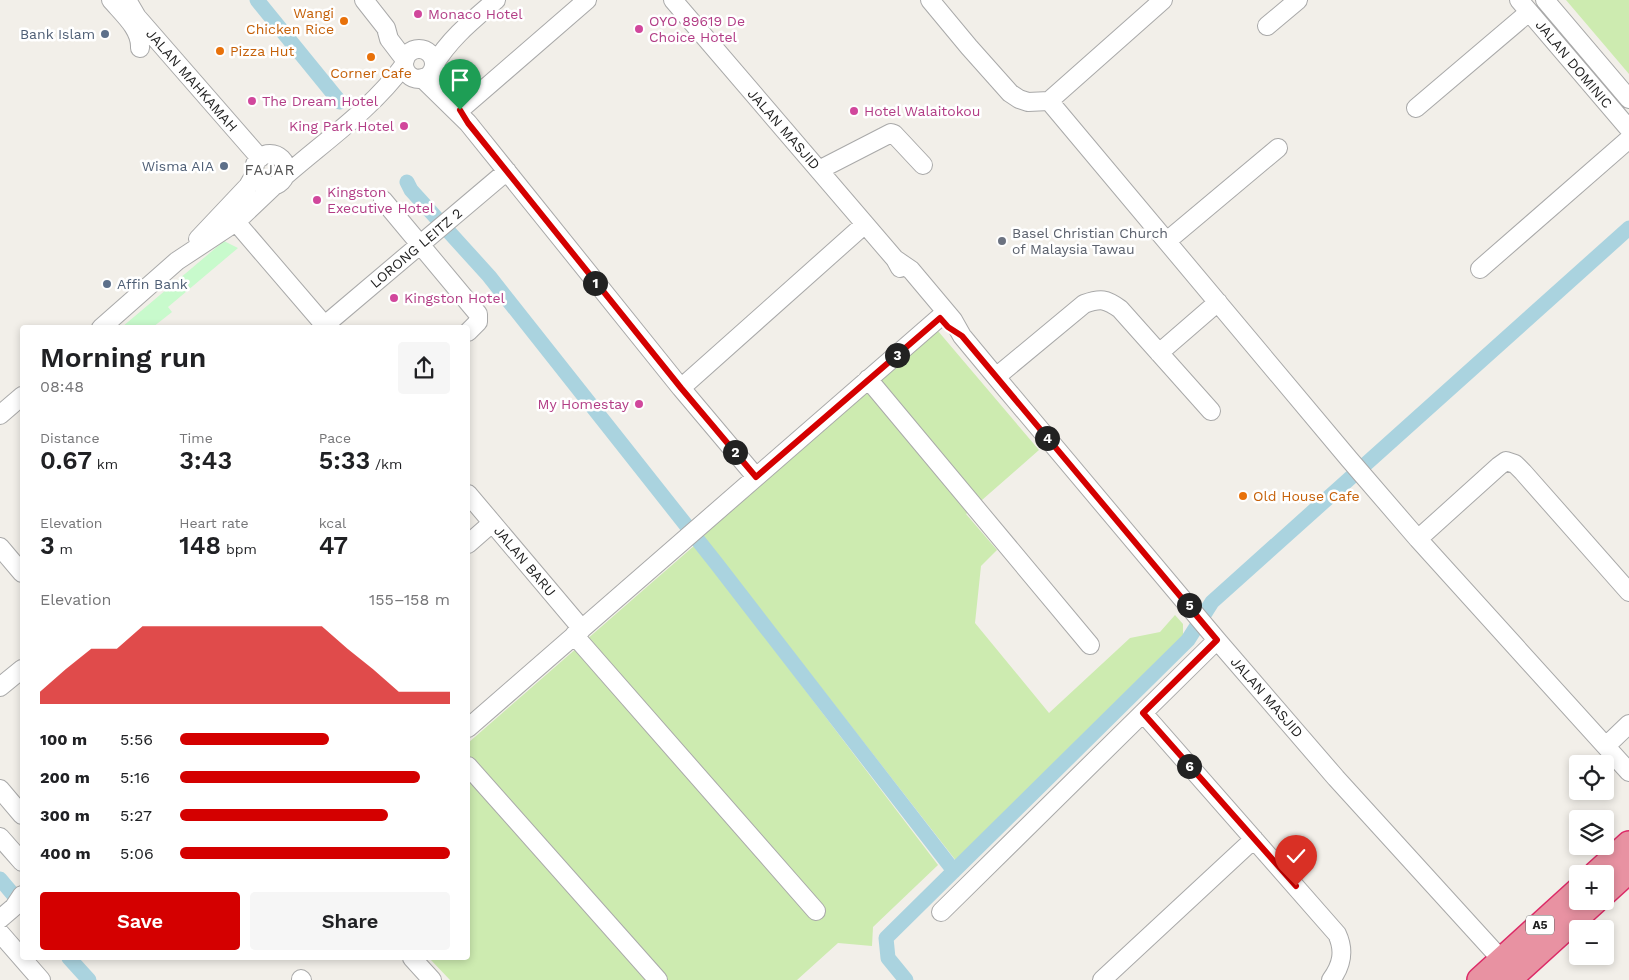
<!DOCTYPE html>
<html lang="en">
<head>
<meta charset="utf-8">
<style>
  :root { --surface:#fff; --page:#f6f6f6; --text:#202124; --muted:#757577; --accent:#d40000 }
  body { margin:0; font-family:"Work Sans",sans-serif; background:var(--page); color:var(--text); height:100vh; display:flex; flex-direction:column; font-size:19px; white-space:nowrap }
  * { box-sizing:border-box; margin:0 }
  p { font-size:16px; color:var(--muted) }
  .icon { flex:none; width:28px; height:28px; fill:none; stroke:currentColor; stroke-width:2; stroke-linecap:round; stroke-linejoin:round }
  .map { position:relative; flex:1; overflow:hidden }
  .side { position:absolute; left:20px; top:325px; width:450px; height:635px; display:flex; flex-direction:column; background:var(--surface); border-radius:5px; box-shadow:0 2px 8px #0003 }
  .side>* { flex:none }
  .fabs { position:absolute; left:1569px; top:755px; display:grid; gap:10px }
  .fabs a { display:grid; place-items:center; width:45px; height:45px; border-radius:5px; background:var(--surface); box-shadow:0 2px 8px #0003; font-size:25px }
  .pin { position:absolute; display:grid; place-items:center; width:42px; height:42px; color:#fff; margin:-51px -21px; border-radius:50% 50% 50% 0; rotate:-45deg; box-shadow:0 0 5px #0007 }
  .pin .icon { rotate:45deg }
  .km { position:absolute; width:25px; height:25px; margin:-12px; border-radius:50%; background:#222; color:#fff; font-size:14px; line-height:25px; text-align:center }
  .round { display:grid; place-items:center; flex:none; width:52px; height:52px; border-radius:5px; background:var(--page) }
  .overview { display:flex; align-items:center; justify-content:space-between; height:85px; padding:0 20px }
  h1 { font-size:28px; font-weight:600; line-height:38px }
  .metrics { display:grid; grid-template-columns:repeat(3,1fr); gap:8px; height:85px; padding:5px 20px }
  .metrics div { display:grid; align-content:center }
  .metrics b { font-size:25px; font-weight:600 }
  .metrics small { font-size:14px; font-weight:400 }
  .metrics p { font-size:14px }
  .chart { height:140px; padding:10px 20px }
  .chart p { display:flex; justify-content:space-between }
  .chart svg { width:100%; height:90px; margin-top:5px; fill:var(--accent); opacity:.7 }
  .primary-button { display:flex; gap:10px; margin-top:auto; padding:10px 20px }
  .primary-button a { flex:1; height:58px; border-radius:5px; background:var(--accent); color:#fff; font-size:20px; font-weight:600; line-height:58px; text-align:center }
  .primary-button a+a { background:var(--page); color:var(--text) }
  ul { padding:0 20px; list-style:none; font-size:16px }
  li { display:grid; grid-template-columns:80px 60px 1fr; align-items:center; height:38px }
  li i { height:12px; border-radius:6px; background:var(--accent) }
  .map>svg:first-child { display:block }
  .grass { fill:#cdebb0 }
  .park { fill:#c8facc }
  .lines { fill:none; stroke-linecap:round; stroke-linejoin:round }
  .canal { stroke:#aad3df; stroke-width:15 }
  .minor-casing { stroke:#a9a9a9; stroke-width:20 }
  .highway-casing { stroke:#dc2a67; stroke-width:28 }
  .minor { stroke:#fff; stroke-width:18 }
  .highway { stroke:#e892a2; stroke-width:25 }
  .route-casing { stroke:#fff; stroke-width:10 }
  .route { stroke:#d40000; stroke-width:6 }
  .hotel-dot { fill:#d1479c; stroke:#fff; stroke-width:2 }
  .food-dot { fill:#e8710a; stroke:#fff; stroke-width:2 }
  .service-dot { fill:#5c6f8a; stroke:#fff; stroke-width:2 }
  .worship-dot { fill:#6b7280; stroke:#fff; stroke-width:2 }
  .labels { text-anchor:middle; stroke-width:5; stroke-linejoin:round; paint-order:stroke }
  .shield { fill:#fff; stroke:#646464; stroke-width:1 }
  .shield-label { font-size:12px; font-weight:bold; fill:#222 }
  .food-label { font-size:14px; fill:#c56008; stroke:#fff; text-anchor:start }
  .hotel-label { font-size:14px; fill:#b23c85; stroke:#fff; text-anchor:start }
  .service-label { font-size:14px; fill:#4e5e75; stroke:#fff; text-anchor:end }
  .street-label { font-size:14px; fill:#222; stroke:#fff }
  .worship-label { font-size:14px; fill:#5b616d; stroke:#fff; text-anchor:start }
  .neighbourhood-label { font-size:15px; letter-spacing:1px; fill:#555; stroke:#fff }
</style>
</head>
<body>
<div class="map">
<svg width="1629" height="980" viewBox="0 0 1629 980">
  <rect width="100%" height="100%" fill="#f2efe9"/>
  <path class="grass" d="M1566 0H1629V74Z
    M938 331 1039 450 966 514 997 550 981 566 975 623 1049 713 1130 638 1160 632 1175 615 1183 624V637L957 862 703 536Z
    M695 545 938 865 873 927 872 946 838 943 797 980H450L429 958H468V743Z"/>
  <path class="park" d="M224 241 238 248 168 307 172 312 153 327H122Z"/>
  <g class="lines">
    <path class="canal" d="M257 0 340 102
      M407 182 411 190 489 276 716 563 954 871
      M0 879 22 905
      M69 958 89 980
      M906 980 888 958 886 938 1188 640 1212 602 1629 228"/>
    <g class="minor-casing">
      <path id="minor" d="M111 0C123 14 141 29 140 48
        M127 0 137 17 260 158
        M364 0 386 28 389 39 405 60
        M673 0 895 259 900 268
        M930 0 969 47 1010 93 1019 99 1028 102 1049 101 1163 0
        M1519 0 1629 129
        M1545 0 1629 99
        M1267 26 1298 0
        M404 64a15 15 0 1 1 30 0a15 15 0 1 1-30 0Z
        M422 78 468 123 681 388 756 477
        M1049 101 1349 459 1418 539 1629 772
        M456 103 434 65C450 38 473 20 496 0
        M1416 108 1529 12
        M460 110 587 0
        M254 170a16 16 0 1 1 32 0a16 16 0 1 1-32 0Z
        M819 170 891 133 894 134 923 165
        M285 176C325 141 373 108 404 65
        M241 194 234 218 236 222 327 328
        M383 200 478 314V322L468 332
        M198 239 248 186 255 174
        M1167 241 1278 148
        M895 259 911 270 953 320 962 336 996 377 1217 640 1336 778 1510 969
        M1480 269 1629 139
        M325 325 507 171
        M101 328 177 261 236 222 275 185
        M1159 353 1218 302
        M996 377 1084 304C1101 298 1106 299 1120 309L1211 411
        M868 379 1090 645
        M681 388 865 224
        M0 415 22 396
        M468 494 582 629
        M1418 539 1499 466 1506 461 1515 464 1523 472 1629 592
        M468 544 492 523
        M0 547 22 573
        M574 635 816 911
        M0 687 22 669
        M1143 713 1337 934C1345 951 1342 965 1331 980
        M468 728 940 317
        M1606 746 1629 724
        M468 766 658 980
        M0 789 22 815
        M0 837 22 862
        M941 912 1217 640
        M0 919 14 907 22 895
        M0 933 41 980
        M412 958 432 980
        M301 979 302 980
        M1102 980 1254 839"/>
    </g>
    <g class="highway-casing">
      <path id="highway" d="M1596 874 1629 844
        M1605 892 1629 870
        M1480 980 1578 891
        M1508 980 1595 901"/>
    </g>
    <use href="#minor" class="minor"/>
    <use href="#highway" class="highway"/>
  </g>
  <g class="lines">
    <g class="route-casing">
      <path id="route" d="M460 110 468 123 681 388 756 477 940 318 948 327 962 336 1217 640 1143 713 1296 886"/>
    </g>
    <use href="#route" class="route"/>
  </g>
  <g class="hotel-dot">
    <circle cx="418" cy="14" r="5"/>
    <circle cx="639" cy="29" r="5"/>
    <circle cx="252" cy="101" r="5"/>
    <circle cx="854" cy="111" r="5"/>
    <circle cx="404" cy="126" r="5"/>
    <circle cx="317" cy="200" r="5"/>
    <circle cx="394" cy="298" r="5"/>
    <circle cx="639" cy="404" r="5"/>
  </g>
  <g class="food-dot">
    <circle cx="344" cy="21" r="5"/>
    <circle cx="220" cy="51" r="5"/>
    <circle cx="371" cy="57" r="5"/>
    <circle cx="1243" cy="496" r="5"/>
  </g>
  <g class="service-dot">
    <circle cx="105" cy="34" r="5"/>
    <circle cx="224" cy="166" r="5"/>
    <circle cx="107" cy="284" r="5"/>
  </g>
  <circle class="worship-dot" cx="1002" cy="241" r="5"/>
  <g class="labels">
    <rect class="shield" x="1526" y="915.5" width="28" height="19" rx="4"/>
    <g class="shield-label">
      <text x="1540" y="929">A5</text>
    </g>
    <g class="food-label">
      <text x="334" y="18" text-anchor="end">Wangi<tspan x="334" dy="16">Chicken Rice</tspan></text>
      <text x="230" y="56">Pizza Hut</text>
      <text x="371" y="78" text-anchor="middle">Corner Cafe</text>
      <text x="1253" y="501">Old House Cafe</text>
    </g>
    <g class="hotel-label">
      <text x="428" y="19">Monaco Hotel</text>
      <text x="649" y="26">OYO 89619 De<tspan x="649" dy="16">Choice Hotel</tspan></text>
      <text x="262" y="106">The Dream Hotel</text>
      <text x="864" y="116">Hotel Walaitokou</text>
      <text x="394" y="131" text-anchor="end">King Park Hotel</text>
      <text x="327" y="197">Kingston<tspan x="327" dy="16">Executive Hotel</tspan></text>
      <text x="404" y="303">Kingston Hotel</text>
      <text x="629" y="409" text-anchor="end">My Homestay</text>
    </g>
    <g class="service-label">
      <text x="95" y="39">Bank Islam</text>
      <text x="214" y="171">Wisma AIA</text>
      <text x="117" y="289" text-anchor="start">Affin Bank</text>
    </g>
    <g class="street-label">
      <text transform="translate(1574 64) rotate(50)" y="5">JALAN DOMINIC</text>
      <text transform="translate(192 80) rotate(49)" y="5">JALAN MAHKAMAH</text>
      <text transform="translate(784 129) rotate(49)" y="5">JALAN MASJID</text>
      <text transform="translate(416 248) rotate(-40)" y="5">LORONG LEITZ 2</text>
      <text transform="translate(525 561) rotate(50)" y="5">JALAN BARU</text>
      <text transform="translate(1267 697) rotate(49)" y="5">JALAN MASJID</text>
    </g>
    <g class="worship-label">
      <text x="1012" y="238">Basel Christian Church<tspan x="1012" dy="16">of Malaysia Tawau</tspan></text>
    </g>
    <g class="neighbourhood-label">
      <text x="270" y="175">FAJAR</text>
    </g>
  </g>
</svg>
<div class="fabs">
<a><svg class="icon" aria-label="locate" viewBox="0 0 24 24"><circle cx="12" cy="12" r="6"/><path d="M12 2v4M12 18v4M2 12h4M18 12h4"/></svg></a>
<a><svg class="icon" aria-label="layers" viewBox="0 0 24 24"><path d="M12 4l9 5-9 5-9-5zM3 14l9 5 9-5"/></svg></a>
<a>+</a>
<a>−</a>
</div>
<div class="pin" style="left:460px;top:110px;background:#1e9e55"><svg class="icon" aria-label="arrive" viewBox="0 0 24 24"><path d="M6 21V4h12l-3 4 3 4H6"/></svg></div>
<div class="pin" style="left:1296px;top:886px;background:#d93025"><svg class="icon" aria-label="check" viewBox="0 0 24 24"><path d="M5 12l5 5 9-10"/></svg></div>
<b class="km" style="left:595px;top:283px">1</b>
<b class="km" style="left:735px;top:452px">2</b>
<b class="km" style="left:897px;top:355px">3</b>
<b class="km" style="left:1047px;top:438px">4</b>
<b class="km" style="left:1189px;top:605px">5</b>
<b class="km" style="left:1189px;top:766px">6</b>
<section class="side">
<div class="overview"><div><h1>Morning run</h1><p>08:48</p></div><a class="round"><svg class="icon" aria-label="share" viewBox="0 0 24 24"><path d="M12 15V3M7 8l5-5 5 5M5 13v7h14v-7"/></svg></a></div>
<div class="metrics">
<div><p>Distance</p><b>0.67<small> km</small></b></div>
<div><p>Time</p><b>3:43</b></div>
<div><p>Pace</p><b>5:33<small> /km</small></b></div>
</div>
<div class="metrics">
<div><p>Elevation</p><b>3<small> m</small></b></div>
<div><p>Heart rate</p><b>148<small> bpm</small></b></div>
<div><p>kcal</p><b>47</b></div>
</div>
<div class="chart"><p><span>Elevation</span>155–158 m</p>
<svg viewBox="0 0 160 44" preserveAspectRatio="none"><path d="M0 44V38L10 27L20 17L30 17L40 6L50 6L60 6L70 6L80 6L90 6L100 6L110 6L120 17L130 27L140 38L150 38L160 38V44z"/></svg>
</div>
<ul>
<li><b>100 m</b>5:56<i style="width:55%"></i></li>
<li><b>200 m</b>5:16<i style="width:89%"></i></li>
<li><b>300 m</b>5:27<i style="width:77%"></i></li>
<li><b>400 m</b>5:06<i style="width:100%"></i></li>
</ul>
<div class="primary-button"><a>Save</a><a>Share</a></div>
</section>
</div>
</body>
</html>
